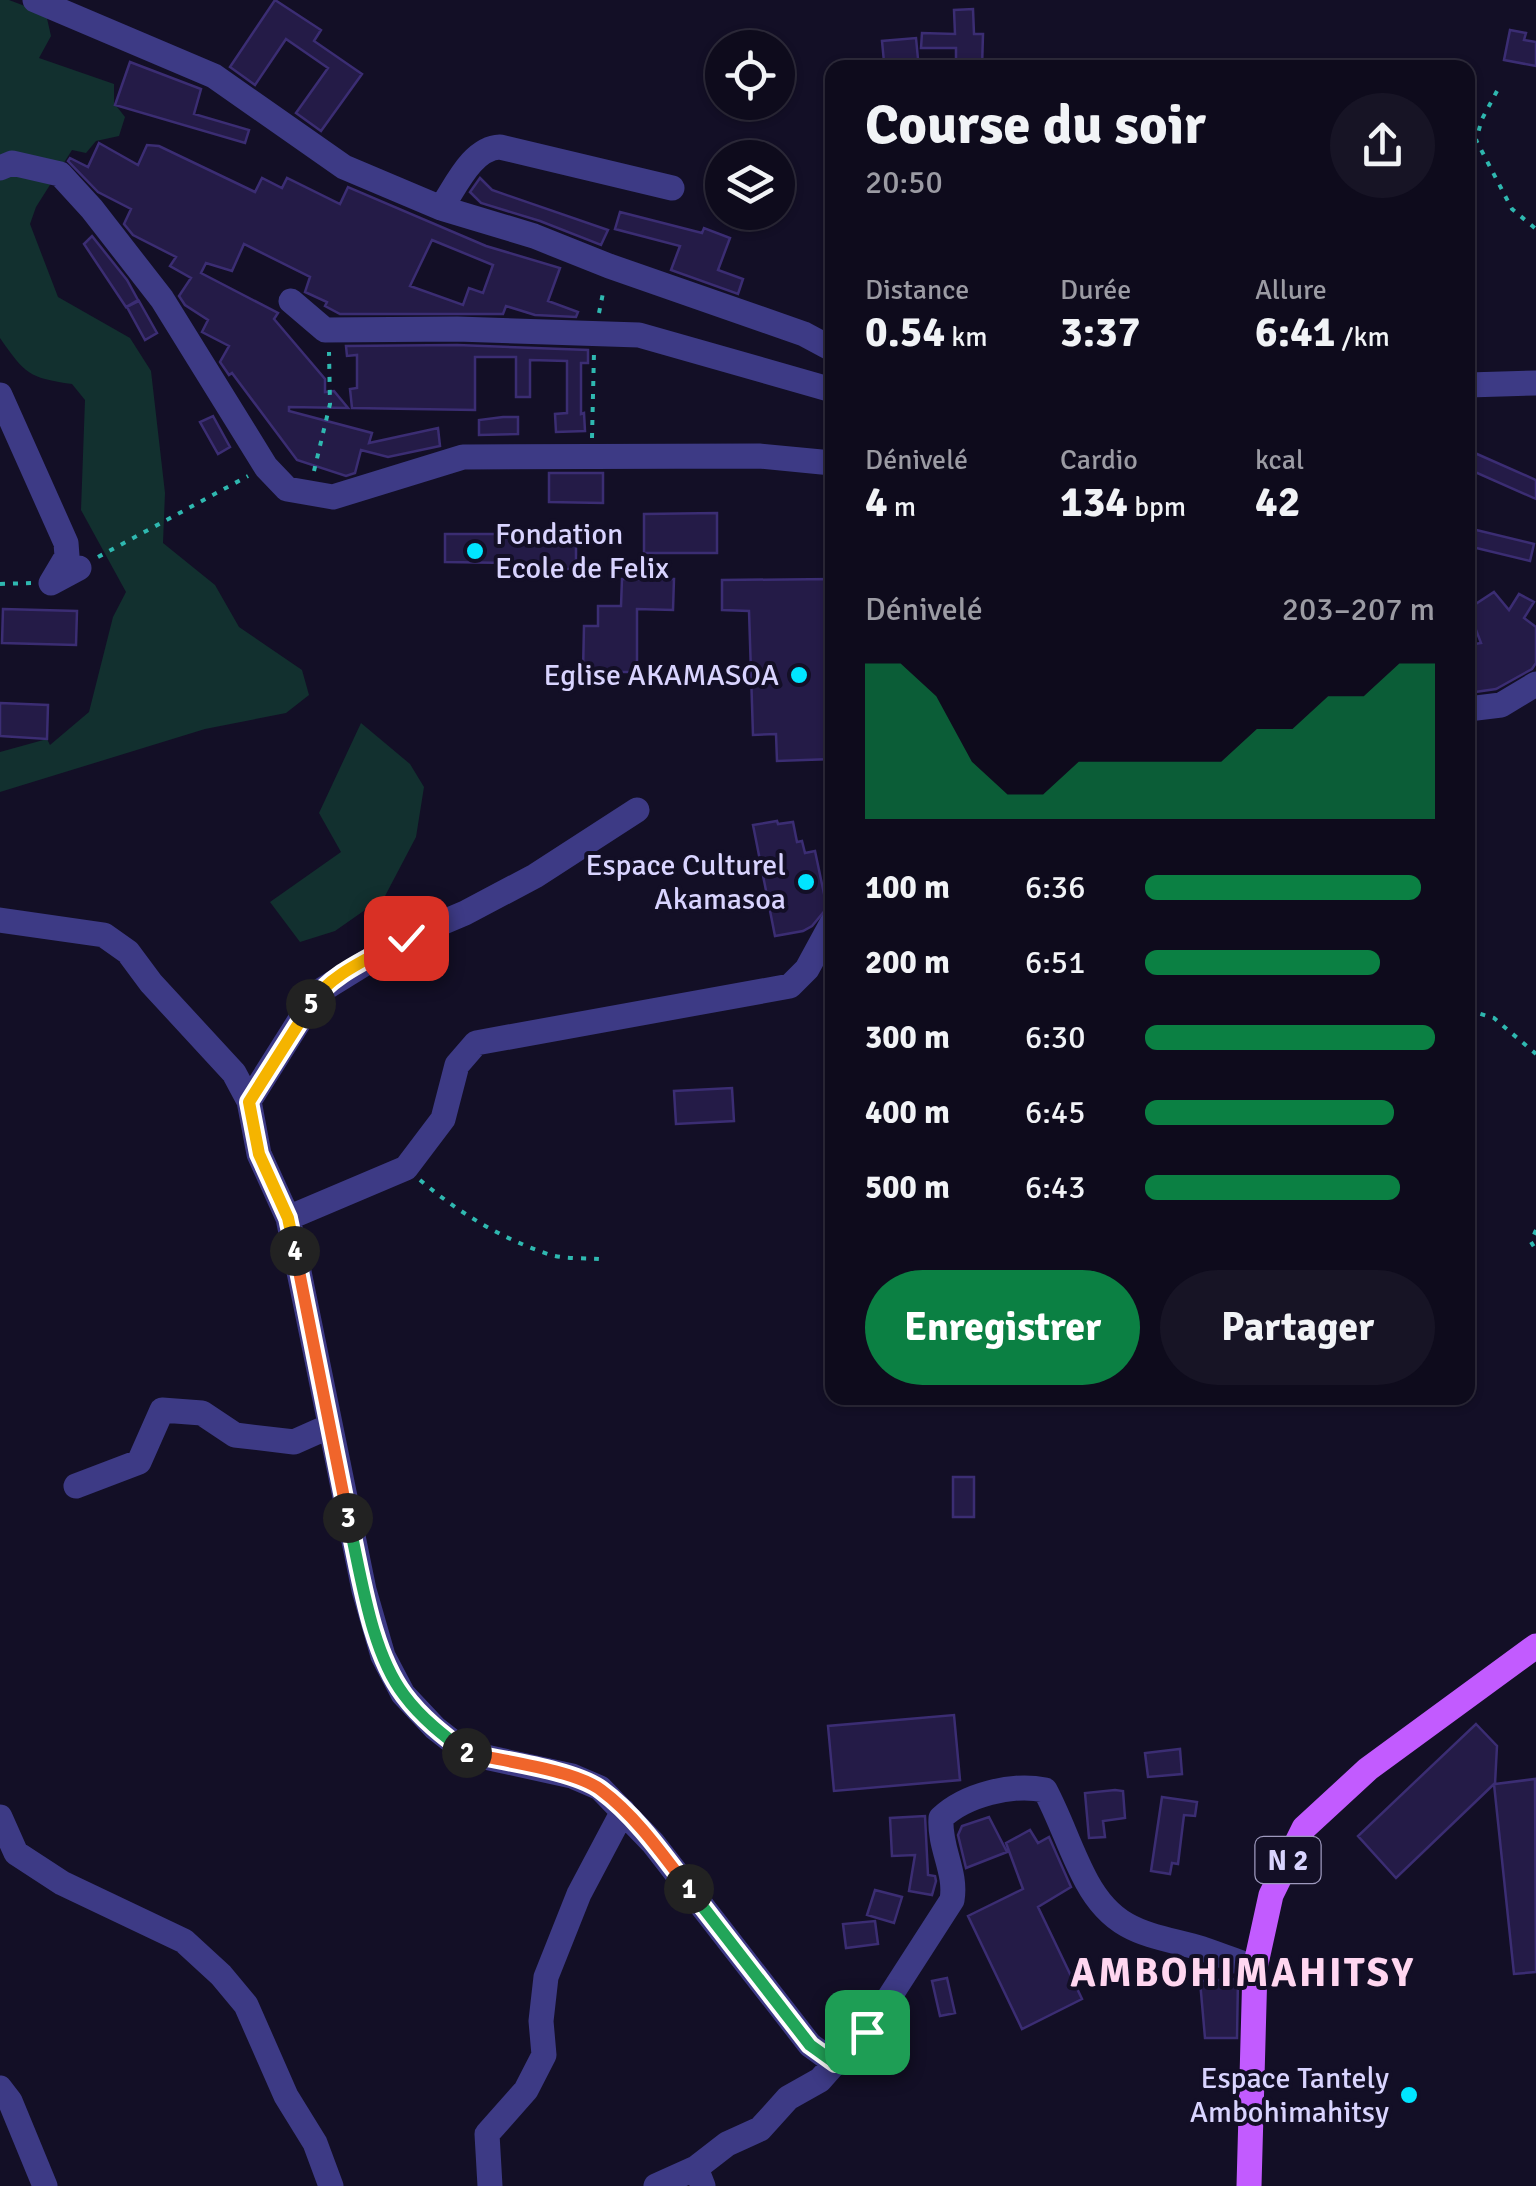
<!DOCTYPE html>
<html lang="fr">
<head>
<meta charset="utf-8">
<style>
  :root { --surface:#0e0b1c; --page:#171425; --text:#f1f3f6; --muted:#9b9ba3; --line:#2e2b3b; --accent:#0b8043 }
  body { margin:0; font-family:Signika,sans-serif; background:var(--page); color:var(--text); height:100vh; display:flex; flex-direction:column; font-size:38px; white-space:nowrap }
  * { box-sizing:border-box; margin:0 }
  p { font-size:32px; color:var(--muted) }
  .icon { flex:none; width:55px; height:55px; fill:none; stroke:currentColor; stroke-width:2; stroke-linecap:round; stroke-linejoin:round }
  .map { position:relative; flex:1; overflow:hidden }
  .sheet { position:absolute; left:825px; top:60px; width:650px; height:1345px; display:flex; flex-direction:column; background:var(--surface); border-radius:20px; box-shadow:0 2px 8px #0004,0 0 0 2px var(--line) }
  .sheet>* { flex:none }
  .controls { position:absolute; left:705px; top:30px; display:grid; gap:20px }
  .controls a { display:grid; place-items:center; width:90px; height:90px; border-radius:50%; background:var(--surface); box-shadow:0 2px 8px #0004,0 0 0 2px var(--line); font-size:50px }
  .pin { position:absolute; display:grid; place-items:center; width:85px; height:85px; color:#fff; margin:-42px; border-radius:20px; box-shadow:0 5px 15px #0006 }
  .km { position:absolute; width:50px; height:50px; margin:-25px; border-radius:50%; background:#222; color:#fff; font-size:28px; line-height:50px; text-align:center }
  .round { display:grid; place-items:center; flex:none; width:105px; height:105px; border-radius:52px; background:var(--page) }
  .head { display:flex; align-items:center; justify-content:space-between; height:170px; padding:0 40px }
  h1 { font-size:55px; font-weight:700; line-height:75px }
  .metrics { display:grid; grid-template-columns:repeat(3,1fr); gap:15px; height:170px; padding:10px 40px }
  .metrics div { display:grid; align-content:center }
  .metrics b { font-size:42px; font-weight:700 }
  .metrics small { font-size:28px; font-weight:400 }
  .metrics p { font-size:28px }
  .chart { height:280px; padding:20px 40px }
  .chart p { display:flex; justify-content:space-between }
  .chart svg { width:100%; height:180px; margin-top:10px; fill:var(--accent); opacity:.7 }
  .primary-button { display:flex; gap:20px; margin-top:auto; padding:20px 40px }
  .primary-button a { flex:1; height:115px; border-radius:60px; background:var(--accent); color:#fff; font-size:40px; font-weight:700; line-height:115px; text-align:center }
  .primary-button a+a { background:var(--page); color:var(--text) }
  ul { padding:0 40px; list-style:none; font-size:32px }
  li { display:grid; grid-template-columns:160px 120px 1fr; align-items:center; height:75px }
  li i { height:25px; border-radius:12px; background:var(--accent) }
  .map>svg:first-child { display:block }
  .green { fill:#12302f }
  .building { fill:#241b47; stroke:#3b2d73; stroke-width:2.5; fill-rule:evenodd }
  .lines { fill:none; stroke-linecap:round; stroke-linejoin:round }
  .path { stroke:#2fb8b0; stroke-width:4; stroke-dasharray:5 8; stroke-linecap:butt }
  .minor { stroke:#3d3a85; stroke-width:25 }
  .major { stroke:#c25bff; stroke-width:25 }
  .split-1-casing { stroke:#fff; stroke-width:20 }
  .split-2-casing { stroke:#fff; stroke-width:20 }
  .split-3-casing { stroke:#fff; stroke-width:20 }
  .split-4-casing { stroke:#fff; stroke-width:20 }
  .split-5-casing { stroke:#fff; stroke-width:20 }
  .split-6-casing { stroke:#fff; stroke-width:20 }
  .split-1 { stroke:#22a559; stroke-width:12 }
  .split-2 { stroke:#f0652b; stroke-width:12 }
  .split-3 { stroke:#22a559; stroke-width:12 }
  .split-4 { stroke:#f0652b; stroke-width:12 }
  .split-5 { stroke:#f5b400; stroke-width:12 }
  .split-6 { stroke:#f5b400; stroke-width:12 }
  .poi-dot { fill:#00e5ff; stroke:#130f26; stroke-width:4 }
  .labels { text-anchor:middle; stroke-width:8; stroke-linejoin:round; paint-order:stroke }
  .shield { fill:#130f26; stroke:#9e99be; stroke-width:2.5 }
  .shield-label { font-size:28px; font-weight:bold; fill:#d9d4ff }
  .poi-label { font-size:30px; fill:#d9d4ff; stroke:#130f26; text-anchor:end }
  .district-label { font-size:40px; font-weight:bold; letter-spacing:2.5px; fill:#ffd6f0; stroke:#130f26 }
</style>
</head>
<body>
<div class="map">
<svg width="1536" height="2186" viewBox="0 0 1536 2186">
  <rect width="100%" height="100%" fill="#130f26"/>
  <path class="green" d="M0 0H9L46 14 51 36 39 58 114 84V103L125 117 119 136 96 141 86 153 72 150 36 207 30 224 58 297 130 338 151 371 165 493 163 543 215 585 239 627 302 670 309 695 286 713 205 729 0 792V752L47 739 50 745 89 712 113 617 126 592 81 510 85 400 72 384C29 378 25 374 0 338Z
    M361 723 410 764 424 787 416 837 385 896 335 931 300 942 270 902 341 852 319 813Z"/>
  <path class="building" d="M275 0 321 30 314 41 362 74 321 131 296 113 328 68 286 39 255 85 230 67Z
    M973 9 974 34H983L982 68H956V48H921L922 33 955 34 954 10Z
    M1510 30 1526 33 1524 40 1536 42V66L1504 60Z
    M916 38 918 59 884 62 882 41Z
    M130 62 201 89 194 114 249 130 245 143 115 105Z
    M99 143 138 165 147 145 159 146 255 192 262 178 282 188 287 178 340 204 348 187 486 246 560 268 548 301 578 312 576 317 535 315 506 306 503 314H340L325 306 327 302 305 292 310 277 244 244 232 271 206 263 201 273 278 313 274 319 325 379V392L334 391 348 408 289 407V411L372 433 369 443 438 428 440 446 388 457 361 450 355 473 346 476 297 460 232 373 229 375 220 362 229 346 202 332 208 320 185 305 179 296 191 278 170 266 176 257 133 235 124 224 131 209 98 192 68 161 70 158 88 167ZM432 240 493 265 483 293 469 288 463 305 410 286Z
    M480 178 492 190 608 230 601 245 540 221 481 203 470 192Z
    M620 212 702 233 704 228 730 238 718 270 743 279 738 294 671 270 680 246 615 229Z
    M92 236 127 280 138 300 126 307 84 244Z
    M139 301 157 333 145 340 127 307Z
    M457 345 588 350V363H581V414L584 413 585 431 556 432 555 414 567 413V361L530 360V397H516V357H475V410L352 408 350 389 357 388V355L347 356 346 346Z
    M213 416 230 447 218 454 200 422Z
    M503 417H518V434L479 435V420Z
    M1468 450 1536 480V499L1468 469Z
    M549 473H603V503L549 502Z
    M717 513V553H644V514Z
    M1468 528 1534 544 1530 561 1468 546Z
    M445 534H509V539H576V569H516V563L445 562Z
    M622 579H674L673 610 637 609V672H583L584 626H598V606H621Z
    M832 579V759L777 761 776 734 753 735 749 611 722 610V580Z
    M1494 592 1509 610 1519 594 1534 602 1524 618 1536 627V663L1532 669 1496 689 1468 693V645L1481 643 1468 609Z
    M3 609 77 611 76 645 2 643Z
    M0 703 48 705 47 739 0 736Z
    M777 821 778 824 793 822 797 842 802 841 805 853 815 851 827 908 812 926 803 931 775 936 753 825Z
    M732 1088 734 1121 676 1124 674 1091Z
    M953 1477H974V1517H953Z
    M954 1715 960 1780 834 1791 828 1726Z
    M1476 1724 1497 1746 1495 1784 1535 1779 1536 1972 1514 1974 1494 1784 1396 1878 1358 1836Z
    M1180 1749 1182 1774 1148 1777 1145 1753Z
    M1115 1790 1123 1791 1125 1818 1103 1821 1105 1837 1089 1838 1085 1793Z
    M1162 1797 1197 1802 1195 1816 1184 1815 1178 1864 1172 1863 1170 1874 1151 1871Z
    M925 1816 928 1875 935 1876 936 1881 932 1895 909 1891 915 1855 892 1856 890 1818Z
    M989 1817 1007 1852 966 1868 958 1835 962 1826Z
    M1030 1830 1038 1843 1049 1837 1071 1887 1038 1907 1082 1999 1022 2029 968 1916 1023 1889 1006 1843Z
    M875 1890 902 1897 894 1923 867 1915Z
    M875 1921 878 1944 846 1948 843 1924Z
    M947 1978 955 2013 940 2016 932 1981Z
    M1238 1979 1237 2038H1205L1200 1981Z"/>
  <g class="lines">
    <path class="path" d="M1497 91 1482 119 1476 140 1512 209 1536 229
      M599 313 604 288
      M592 438 594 352
      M314 471 330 404 329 352
      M98 557 248 476
      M0 584 31 583
      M1468 1010 1494 1018 1536 1054
      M420 1180C459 1213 502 1239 551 1255 566 1259 584 1258 599 1259
      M1536 1230 1531 1242 1536 1250"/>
    <path class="minor" d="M35 0 214 76 344 167 441 208 534 236 609 266 804 334 832 349
      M0 168 12 163 60 174 92 209 162 299 266 467 287 489 333 497 463 457 759 456 832 463
      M441 208C456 186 472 148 500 147L672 188
      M291 301 325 330 457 329 639 335 832 390
      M1468 385 1536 383
      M0 395 66 543 67 556 51 583 79 568
      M1468 709 1501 705 1536 684
      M0 920 104 935 128 952 151 983 234 1073 249 1101 259 1154 288 1218 364 1590 383 1656 403 1694 435 1728 467 1753 572 1776 600 1788 653 1843 810 2045 835 2063 867 2032 952 1900C957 1872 939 1848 941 1818 965 1795 1012 1783 1045 1790 1061 1820 1071 1853 1087 1882 1116 1935 1151 1934 1203 1949 1221 1955 1238 1962 1255 1968
      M249 1101 317 993 406 938 465 913 535 876 637 810
      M288 1218 406 1168 443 1119 457 1065 476 1043 790 986 807 969 832 923
      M76 1486 139 1462 162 1410 202 1413 235 1435 294 1442 330 1426
      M0 1817 16 1853 62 1883 184 1941 221 1975 246 2005 286 2096 315 2143 331 2186
      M0 2088 10 2101 45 2186
      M490 2186 487 2134 526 2090 544 2055 541 2021 546 1977 579 1894 623 1811
      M656 2186 696 2168
      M703 2186 696 2168 727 2144 760 2129 788 2098 820 2080 835 2063"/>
    <path class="major" d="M1249 2186 1255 1968 1271 1895 1304 1828 1368 1769 1536 1646"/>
  </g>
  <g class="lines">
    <g class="split-1-casing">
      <path id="split-1" d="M689 1889 810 2045 835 2063 867 2032"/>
    </g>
    <g class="split-2-casing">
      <path id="split-2" d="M467 1753C502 1761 575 1770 601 1790 636 1816 663 1855 689 1889"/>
    </g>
    <g class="split-3-casing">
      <path id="split-3" d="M348 1518C361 1573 370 1650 404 1695 421 1718 444 1736 467 1753"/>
    </g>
    <g class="split-4-casing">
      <path id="split-4" d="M295 1251 348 1518"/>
    </g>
    <g class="split-5-casing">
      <path id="split-5" d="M295 1251 288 1218 259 1154 249 1102 311 1004"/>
    </g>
    <g class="split-6-casing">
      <path id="split-6" d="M311 1004C330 973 375 956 406 938"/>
    </g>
    <use href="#split-1" class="split-1"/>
    <use href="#split-2" class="split-2"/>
    <use href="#split-3" class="split-3"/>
    <use href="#split-4" class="split-4"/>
    <use href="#split-5" class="split-5"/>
    <use href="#split-6" class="split-6"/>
  </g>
  <g class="poi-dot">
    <circle cx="475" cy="551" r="10"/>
    <circle cx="799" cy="675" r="10"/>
    <circle cx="806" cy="882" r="10"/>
    <circle cx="1409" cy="2095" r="10"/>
  </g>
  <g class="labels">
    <rect class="shield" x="1255.5" y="1837" width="65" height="46" rx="8"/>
    <g class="shield-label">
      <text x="1288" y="1870">N 2</text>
    </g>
    <g class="poi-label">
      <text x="495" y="544" text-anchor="start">Fondation<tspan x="495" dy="34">Ecole de Felix</tspan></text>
      <text x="779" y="685">Eglise AKAMASOA</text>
      <text x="786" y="875">Espace Culturel<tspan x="786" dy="34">Akamasoa</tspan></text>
      <text x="1389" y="2088">Espace Tantely<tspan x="1389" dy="34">Ambohimahitsy</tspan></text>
    </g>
    <g class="district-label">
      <text x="1243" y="1986">AMBOHIMAHITSY</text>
    </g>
  </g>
</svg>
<div class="controls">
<a><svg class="icon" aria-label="locate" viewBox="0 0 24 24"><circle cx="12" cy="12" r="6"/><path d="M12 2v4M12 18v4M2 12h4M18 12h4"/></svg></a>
<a><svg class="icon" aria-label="layers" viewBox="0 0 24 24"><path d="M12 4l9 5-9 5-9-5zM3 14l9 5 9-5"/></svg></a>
</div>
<div class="pin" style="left:867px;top:2032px;background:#1e9e55"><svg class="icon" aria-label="arrive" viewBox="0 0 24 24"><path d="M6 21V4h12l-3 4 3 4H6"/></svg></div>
<div class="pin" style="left:406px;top:938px;background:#d93025"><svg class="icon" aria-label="check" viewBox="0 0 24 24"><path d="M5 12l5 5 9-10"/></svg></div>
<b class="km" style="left:689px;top:1889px">1</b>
<b class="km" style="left:467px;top:1753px">2</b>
<b class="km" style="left:348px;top:1518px">3</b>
<b class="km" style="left:295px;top:1251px">4</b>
<b class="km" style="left:311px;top:1004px">5</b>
<section class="sheet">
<div class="head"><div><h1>Course du soir</h1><p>20:50</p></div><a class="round"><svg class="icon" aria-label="share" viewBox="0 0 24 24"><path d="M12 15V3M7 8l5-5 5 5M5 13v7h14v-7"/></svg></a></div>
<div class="metrics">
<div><p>Distance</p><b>0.54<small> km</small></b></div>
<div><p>Durée</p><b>3:37</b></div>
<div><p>Allure</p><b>6:41<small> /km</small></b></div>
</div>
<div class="metrics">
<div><p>Dénivelé</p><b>4<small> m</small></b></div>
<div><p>Cardio</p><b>134<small> bpm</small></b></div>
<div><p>kcal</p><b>42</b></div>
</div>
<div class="chart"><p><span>Dénivelé</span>203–207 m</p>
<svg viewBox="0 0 160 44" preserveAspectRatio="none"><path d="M0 44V6L10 6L20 14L30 30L40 38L50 38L60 30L70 30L80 30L90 30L100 30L110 22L120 22L130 14L140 14L150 6L160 6V44z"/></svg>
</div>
<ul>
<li><b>100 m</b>6:36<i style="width:95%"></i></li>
<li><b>200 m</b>6:51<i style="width:81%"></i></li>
<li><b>300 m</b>6:30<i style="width:100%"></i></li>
<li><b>400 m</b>6:45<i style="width:86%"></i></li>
<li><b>500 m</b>6:43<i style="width:88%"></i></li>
</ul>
<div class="primary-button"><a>Enregistrer</a><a>Partager</a></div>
</section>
</div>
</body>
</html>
